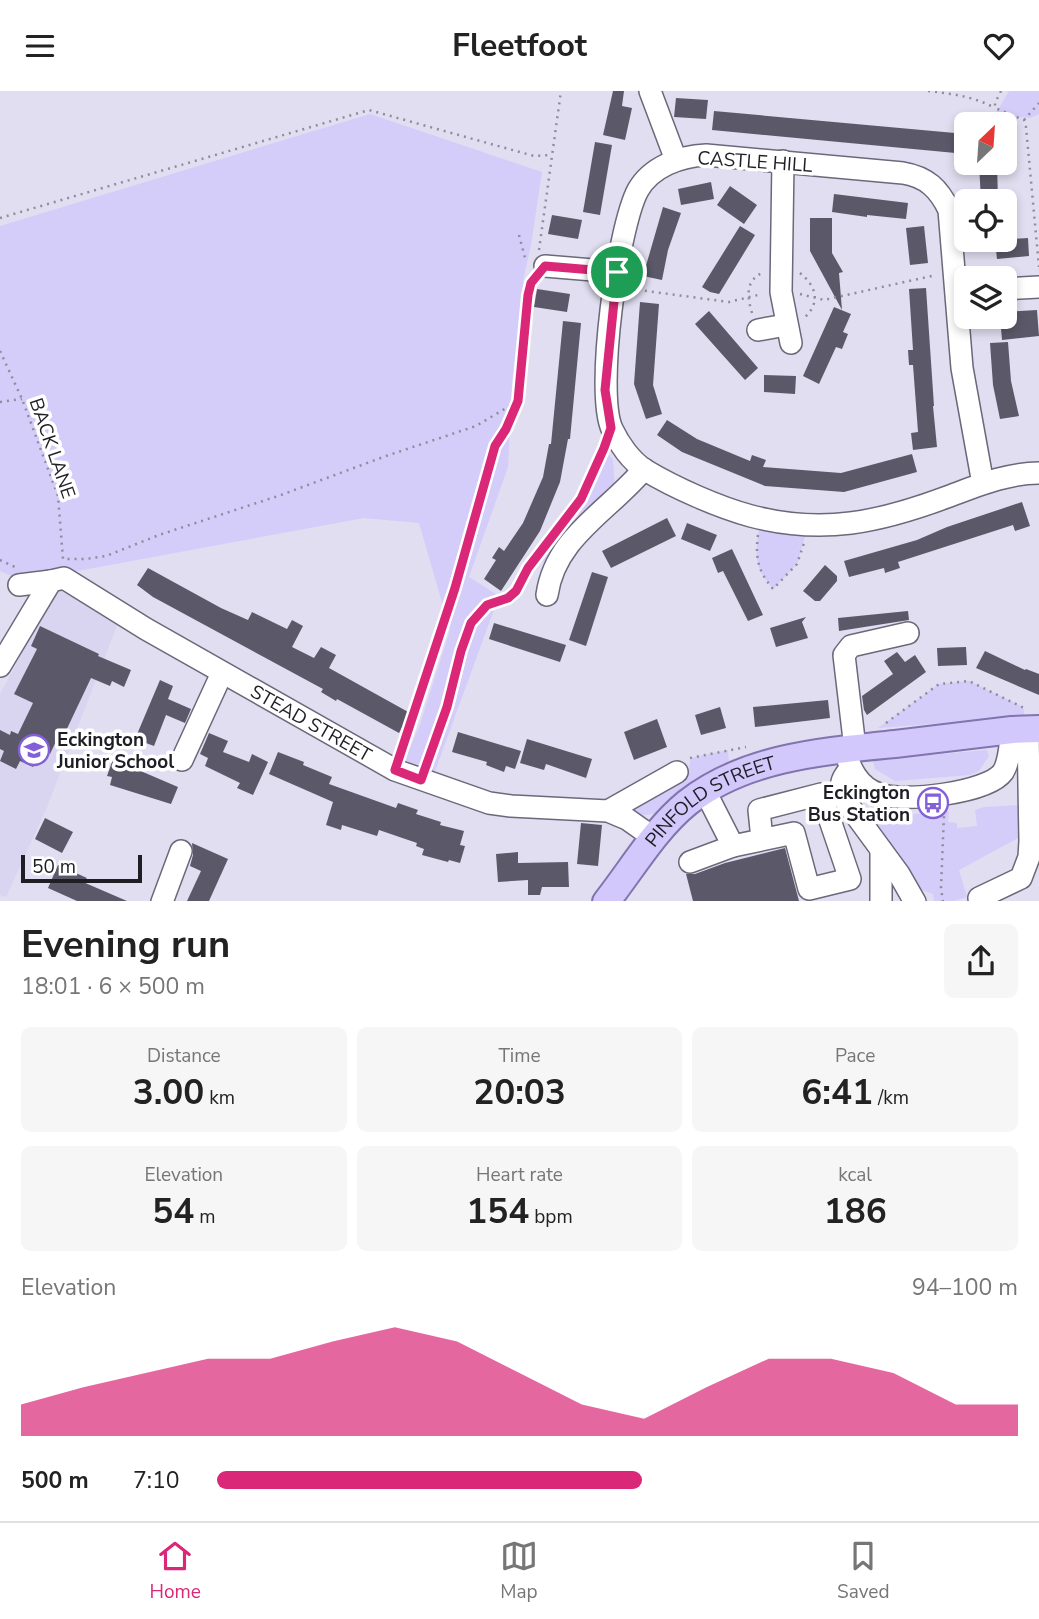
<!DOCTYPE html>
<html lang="en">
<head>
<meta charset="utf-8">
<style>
  :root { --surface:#fff; --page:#f6f6f6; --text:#222; --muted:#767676; --line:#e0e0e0; --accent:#db2777 }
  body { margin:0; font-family:"Nunito Sans",sans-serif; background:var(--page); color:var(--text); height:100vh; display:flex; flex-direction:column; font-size:26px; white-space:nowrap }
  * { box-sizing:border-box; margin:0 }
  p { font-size:23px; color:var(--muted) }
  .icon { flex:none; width:38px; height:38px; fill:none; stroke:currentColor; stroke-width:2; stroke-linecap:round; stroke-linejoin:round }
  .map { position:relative; height:810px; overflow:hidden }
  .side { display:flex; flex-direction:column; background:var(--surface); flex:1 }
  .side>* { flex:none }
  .needle { width:46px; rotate:25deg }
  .buttons { position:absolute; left:954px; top:21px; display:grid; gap:14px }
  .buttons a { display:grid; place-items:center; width:63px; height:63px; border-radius:10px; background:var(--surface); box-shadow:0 4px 10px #0003; font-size:35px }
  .scale { position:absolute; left:21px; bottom:18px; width:121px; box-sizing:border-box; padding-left:7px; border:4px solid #1f1e25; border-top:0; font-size:19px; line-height:24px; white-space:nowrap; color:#1f1e25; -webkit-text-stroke:5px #fff; paint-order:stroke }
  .pin { position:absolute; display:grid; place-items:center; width:60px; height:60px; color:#fff; margin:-30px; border:4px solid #fff; border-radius:50%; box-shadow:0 2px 7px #0007 }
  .round { display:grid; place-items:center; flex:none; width:74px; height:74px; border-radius:10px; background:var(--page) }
  .summary { display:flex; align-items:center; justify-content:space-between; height:119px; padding:0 21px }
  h1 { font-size:38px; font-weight:700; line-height:52px }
  .figures { display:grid; grid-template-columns:repeat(3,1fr); gap:10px; height:119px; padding:7px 21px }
  .figures div { display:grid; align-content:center; border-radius:10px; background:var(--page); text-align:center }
  .figures b { font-size:35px; font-weight:700 }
  .figures small { font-size:19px; font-weight:400 }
  .figures p { font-size:19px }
  .chart { height:196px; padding:14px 21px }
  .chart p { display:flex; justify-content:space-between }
  .chart svg { width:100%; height:126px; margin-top:7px; fill:var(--accent); opacity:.7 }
  ul { padding:0 21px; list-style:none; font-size:23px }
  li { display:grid; grid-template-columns:112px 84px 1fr; align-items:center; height:52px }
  li i { height:18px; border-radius:9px; background:var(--accent) }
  header { display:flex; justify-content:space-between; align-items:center; height:91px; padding:0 21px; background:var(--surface); font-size:32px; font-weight:700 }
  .menu { display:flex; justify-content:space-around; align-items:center; height:98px; border-top:2px solid var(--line); background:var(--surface); font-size:19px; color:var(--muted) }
  .menu a { display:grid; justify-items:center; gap:4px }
  .menu .current { color:var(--accent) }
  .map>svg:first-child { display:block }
  .built { fill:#d9d4ef }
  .green { fill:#d4ccf9 }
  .building { fill:#5b5969 }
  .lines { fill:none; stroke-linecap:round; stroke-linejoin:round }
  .minor-casing { stroke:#6b6879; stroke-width:24 }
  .major-casing { stroke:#8174af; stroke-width:30 }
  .path { stroke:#8f8d9b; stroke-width:2.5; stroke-dasharray:2 5; stroke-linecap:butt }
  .minor { stroke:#fff; stroke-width:21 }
  .major { stroke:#d3c8fb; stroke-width:26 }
  .route-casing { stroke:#fff; stroke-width:14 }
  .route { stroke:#db2777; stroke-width:9 }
  .labels { text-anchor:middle; stroke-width:7; stroke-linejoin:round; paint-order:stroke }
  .street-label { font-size:19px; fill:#1f1e25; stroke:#fff }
  .poi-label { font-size:19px; font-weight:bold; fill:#1f1e25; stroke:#fff; text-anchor:start }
</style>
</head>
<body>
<header><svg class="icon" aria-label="menu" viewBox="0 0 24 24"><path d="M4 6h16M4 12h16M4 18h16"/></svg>Fleetfoot<svg class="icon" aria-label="heart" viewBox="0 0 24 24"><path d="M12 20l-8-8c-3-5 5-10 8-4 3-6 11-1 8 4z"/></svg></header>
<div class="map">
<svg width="1039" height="811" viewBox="0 0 1039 811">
  <rect width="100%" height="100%" fill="#e1def1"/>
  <path class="built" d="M57 498 119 529 47 716 6 806 0 804V603Z"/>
  <path class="green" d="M1009 0H1039V23L1030 27 995 24Z
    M370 23 542 81 531 154 524 185 512 292 508 376 469 486 499 505 434 683 405 669 420 633 450 539 419 432 364 427 23 490 0 480V135Z
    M604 357 613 369 615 399 574 431 544 471H532L581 408Z
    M759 438 805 445 797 473 773 498C754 476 755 466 759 438Z
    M969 590 1023 616 1025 626 878 637 939 593Z
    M728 659 729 673 661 721 640 725 633 719 688 684 691 667Z
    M987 659 989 665 979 680 970 684 895 690 875 678 873 669Z
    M1019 714 1020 746 959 779 967 806 954 810H934L933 803 916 797 875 735 879 726 949 720 948 731 957 732V737L977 735 975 719 984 716Z"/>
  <path class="building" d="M613 0H624L622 15 632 17 625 49 603 44Z
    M676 7 708 9 706 28 674 26Z
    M714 20 966 43V63L712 39Z
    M595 51 612 54 600 124 583 121Z
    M979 72H997L998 110H981Z
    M711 91 714 108 681 114 678 98Z
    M730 95 757 114 744 133 717 114Z
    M834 103 908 112 906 128 867 124V126L832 121Z
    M663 116 681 122 668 159 662 189 643 185Z
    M552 124 582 129 578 148 548 143Z
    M810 127H832V162L843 181 839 182 842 219 810 160Z
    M740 135 755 144 719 203 710 201 702 196Z
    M924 135 928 172 910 174 906 137Z
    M1028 147 1029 165 997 168 995 149Z
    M926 197 934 315H933L937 356 913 359 911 342 918 341 913 274H909L908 259H913L909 198Z
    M537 198 570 203 567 221 534 216Z
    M640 211 659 213 653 294 662 323 646 328 634 293Z
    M834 216 851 223 843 241 848 243 842 258 836 256 819 293 803 285Z
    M1037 219 1039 245 1002 249 1000 226H1004V221Z
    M709 220 758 277 745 289 695 233Z
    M563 230 581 232 570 348H568L560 391 540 440 501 500 484 488 496 469 492 467 499 456 504 460 523 432 543 386 549 353H551Z
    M1008 251 1011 290 1019 325 1000 328 993 294 990 252Z
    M764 284 796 285 795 303 764 301Z
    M667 329 697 348 750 370 752 364 766 369 763 376 841 382 912 363 917 381 844 401 765 395 682 361 657 344Z
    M1022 411 1030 435 1015 440 1013 434 898 471 900 477 885 482 884 477 849 486 844 470 917 449 947 436Z
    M667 427 676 445 611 477 602 460Z
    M687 432 717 444 710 460 681 448Z
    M732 458 763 524 748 530 723 480 718 482 712 467Z
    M825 474 837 485V490L820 510H815L803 500Z
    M148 477 221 517 248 529 252 521 287 538 292 529 303 535 292 556 314 567 321 556 336 564 329 577 410 622 399 642 337 608 336 610 321 601 323 598 153 506 137 494Z
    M592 481 608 486 586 555 569 549Z
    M908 520 909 529 839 540 838 527Z
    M806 526 802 531 808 547 776 556 770 537Z
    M494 532 566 554 560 571 489 548Z
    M40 535 99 563 98 565 131 579 124 596 112 590 110 595 91 587 64 644 60 642 50 663 41 659 33 676 20 670 16 678 0 670 4 660 0 658V639L10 644 11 640 18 643 33 612 14 603 37 558 31 555Z
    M966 556 967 574 938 575 937 557Z
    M985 560 1025 579 1026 578 1039 583V604L976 577Z
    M897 561 905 571 915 564 926 581 867 624 864 619 862 605 893 583 884 570Z
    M160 589 173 595 168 608 191 618 185 632 166 624 154 655 135 648Z
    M828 609 830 627 755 636 753 616Z
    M720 616 726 637 701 644 695 624Z
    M657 628 667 656 634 669 624 641Z
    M458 641 521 660 515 678 506 675 504 681 486 674 487 671 452 661Z
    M209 642 228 650 223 661 249 671 252 663 268 671 253 704 237 697 240 692 205 675 208 667 200 663Z
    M527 648 592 668 586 687 546 673 544 679 520 672Z
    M278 661 304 671 303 674 332 686 329 693 396 717 398 712 418 719 416 723 441 731 440 734 464 740 460 754 465 755 460 772 449 769 448 771 422 764 424 758 416 755 417 752 379 739 377 745 342 734 341 739 326 734 333 711 269 683Z
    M113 668 137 677 136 678 178 696 171 713 110 694 112 686 107 685Z
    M45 727 73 741 62 762 35 748Z
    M581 732 602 734 598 775 577 773Z
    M192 752 228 768 209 810H187L201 780 190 775 193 764Z
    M785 757 799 810H693L686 783H695L725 772Z
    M518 761V772L568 771 569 796H542L540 804H528V789L498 791 496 763Z
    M58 774 87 787 83 791 127 810H77L48 797Z"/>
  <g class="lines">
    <g class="minor-casing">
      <g id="minor">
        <path d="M650 0 676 69"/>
        <path d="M783 70 781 201 791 252"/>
        <path d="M545 175 617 181"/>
        <path d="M1004 198 1039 196"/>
        <path d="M758 239 786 234"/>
        <path d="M983 393 962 277 949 119C939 98 927 86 903 82L706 64C680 65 651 76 638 99 618 136 595 301 612 338 619 353 631 370 645 379 675 397 718 416 751 425 823 444 880 431 947 406 977 395 1007 382 1039 382"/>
        <path d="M19 494 51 490"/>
        <path d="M547 504C555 446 609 420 644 378"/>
        <path id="s1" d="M0 575 51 490 64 487 146 538 395 679 489 712 511 715 608 720 627 728 654 747"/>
        <path d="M855 657 844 564 851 555 908 542"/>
        <path d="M844 658C850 677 858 696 879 703 902 712 988 702 1003 681 1010 670 1010 652 1012 639"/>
        <path d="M182 669 222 582"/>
        <path d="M850 678C840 689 840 694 844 708L899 783 915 811"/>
        <path d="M705 700 733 755"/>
        <path d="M608 720 677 681"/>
        <path d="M881 759V811"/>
        <path d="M690 771 733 755 794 742 809 798 850 788 821 703 759 719 762 748"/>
        <path d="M979 807 1021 787 1029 766 1030 750 1028 638"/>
        <path d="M162 811 181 760"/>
      </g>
    </g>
    <g class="major-casing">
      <g id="major">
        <path id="s2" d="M606 811C632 778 655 738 687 712 745 666 824 660 895 653 934 648 973 644 1012 639L1039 638"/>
      </g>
    </g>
    <path class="path" d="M928 0C952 3 973 5 995 17
      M1001 0 995 12V17L1024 29 1026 36 1039 176
      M1024 29 1039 12
      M0 127 369 19 534 65 551 64
      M519 144 525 167 529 168
      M539 159 561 0
      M800 182C816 195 821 211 805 226
      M631 198 729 211 762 203
      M800 203 824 209 936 184
      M752 222C747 205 745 189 764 181
      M0 260 22 308 58 405 63 468H86L106 465 159 444 281 404 386 365 476 335 518 310
      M0 311 22 308
      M566 427 581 408 603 360
      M758 444C755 467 758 480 773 498L797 473 804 452
      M0 469 15 476
      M528 477 543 457
      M886 632 939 593 969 590 1024 617
      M401 660 455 497 495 355 506 338 518 310 528 204 534 188
      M690 667 746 656
      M427 672 447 616 461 560 471 532 487 514 508 507 516 500 528 477 531 479
      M943 811 941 797 944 723"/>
    <use href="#minor" class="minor"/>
    <use href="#major" class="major"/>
  </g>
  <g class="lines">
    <g class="route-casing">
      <path id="route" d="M545 175 617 181 605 299 611 337 604 357 581 408 528 477 516 500 508 507 487 514 471 532 461 560 447 616 421 689 395 679 455 497 495 355 506 338 518 310 528 204 531 192Z"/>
    </g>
    <use href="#route" class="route"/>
  </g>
  <defs>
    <g id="school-ring" transform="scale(1.575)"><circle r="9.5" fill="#fff" stroke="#8360da" stroke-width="1.5"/><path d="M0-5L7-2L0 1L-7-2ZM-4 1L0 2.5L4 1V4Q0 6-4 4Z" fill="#8360da"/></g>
    <g id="bus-ring" transform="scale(1.575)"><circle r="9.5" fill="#fff" stroke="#8360da" stroke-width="1.5"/><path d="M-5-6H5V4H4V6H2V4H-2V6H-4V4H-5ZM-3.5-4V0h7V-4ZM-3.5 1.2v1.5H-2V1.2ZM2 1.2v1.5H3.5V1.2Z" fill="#8360da"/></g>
  </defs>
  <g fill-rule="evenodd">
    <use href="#school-ring" x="34" y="659"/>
    <use href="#bus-ring" x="933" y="712"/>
  </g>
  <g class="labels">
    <g class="street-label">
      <text transform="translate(755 70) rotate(4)" y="7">CASTLE HILL</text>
      <text transform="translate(53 357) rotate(71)" y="7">BACK LANE</text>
      <text dy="7" stroke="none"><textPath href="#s1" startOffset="399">STEAD STREET</textPath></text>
      <text dy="7" stroke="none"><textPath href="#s2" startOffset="149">PINFOLD STREET</textPath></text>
    </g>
    <g class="poi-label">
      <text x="57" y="655">Eckington<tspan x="57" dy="22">Junior School</tspan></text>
      <text x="910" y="708" text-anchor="end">Eckington<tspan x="910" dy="22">Bus Station</tspan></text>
    </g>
  </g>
</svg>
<div class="buttons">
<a><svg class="needle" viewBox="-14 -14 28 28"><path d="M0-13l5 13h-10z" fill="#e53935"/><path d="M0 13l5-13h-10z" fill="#767676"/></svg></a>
<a><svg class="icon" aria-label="locate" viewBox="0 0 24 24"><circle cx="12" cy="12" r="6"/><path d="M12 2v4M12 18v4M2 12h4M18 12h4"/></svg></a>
<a><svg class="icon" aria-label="layers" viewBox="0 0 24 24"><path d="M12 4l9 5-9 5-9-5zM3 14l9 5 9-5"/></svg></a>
</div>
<div class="scale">50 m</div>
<div class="pin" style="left:617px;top:181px;background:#1e9e55"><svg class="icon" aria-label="arrive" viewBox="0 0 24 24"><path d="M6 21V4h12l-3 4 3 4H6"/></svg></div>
</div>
<section class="side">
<div class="summary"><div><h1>Evening run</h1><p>18:01 · 6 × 500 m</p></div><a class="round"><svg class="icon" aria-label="share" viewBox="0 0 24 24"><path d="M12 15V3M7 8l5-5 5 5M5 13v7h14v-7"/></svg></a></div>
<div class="figures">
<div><p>Distance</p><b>3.00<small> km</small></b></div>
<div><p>Time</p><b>20:03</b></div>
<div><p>Pace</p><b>6:41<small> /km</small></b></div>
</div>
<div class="figures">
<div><p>Elevation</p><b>54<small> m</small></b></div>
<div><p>Heart rate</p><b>154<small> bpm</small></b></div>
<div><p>kcal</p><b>186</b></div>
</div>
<div class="chart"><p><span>Elevation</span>94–100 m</p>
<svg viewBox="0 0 160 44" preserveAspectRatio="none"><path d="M0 44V33L10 27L20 22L30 17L40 17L50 11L60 6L70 11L80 22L90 33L100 38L110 27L120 17L130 17L140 22L150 33L160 33V44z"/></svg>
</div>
<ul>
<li><b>500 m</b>7:10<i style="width:53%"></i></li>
</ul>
</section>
<nav class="menu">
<a class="current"><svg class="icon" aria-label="home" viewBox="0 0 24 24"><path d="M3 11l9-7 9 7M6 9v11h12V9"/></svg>Home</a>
<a><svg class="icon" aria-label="map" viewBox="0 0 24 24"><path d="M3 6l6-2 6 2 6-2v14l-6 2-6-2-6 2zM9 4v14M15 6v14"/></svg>Map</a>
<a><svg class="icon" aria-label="saved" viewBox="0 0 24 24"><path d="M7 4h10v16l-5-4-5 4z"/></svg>Saved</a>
</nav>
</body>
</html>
